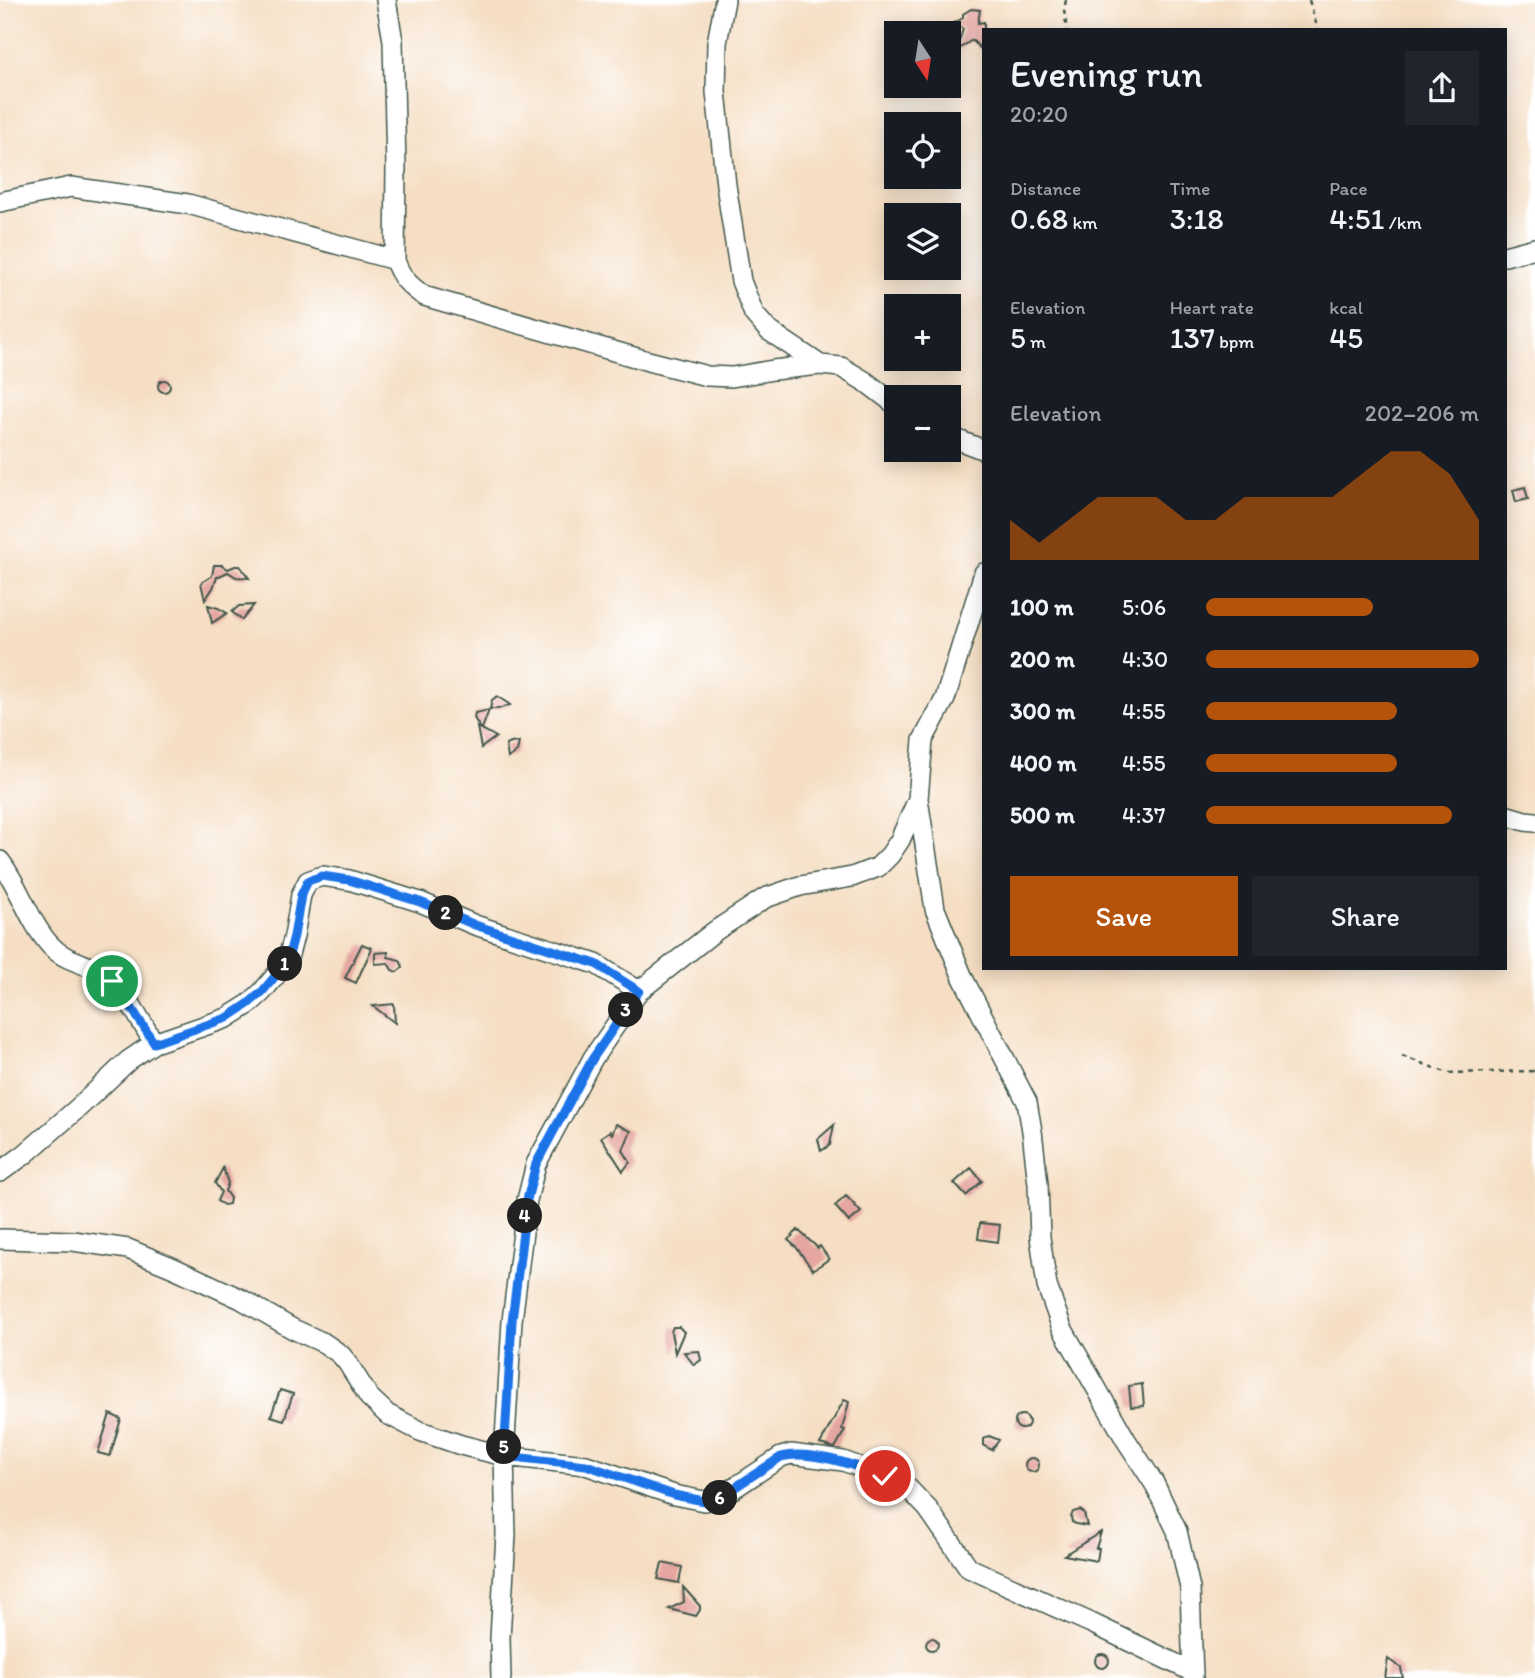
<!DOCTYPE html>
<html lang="en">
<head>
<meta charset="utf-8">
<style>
  :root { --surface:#171b24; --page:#20242c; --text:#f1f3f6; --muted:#9ea1a6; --accent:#b45309 }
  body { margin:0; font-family:Itim,sans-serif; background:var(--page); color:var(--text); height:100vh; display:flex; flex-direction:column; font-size:26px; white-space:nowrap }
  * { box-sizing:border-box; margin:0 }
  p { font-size:23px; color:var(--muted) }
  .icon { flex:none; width:38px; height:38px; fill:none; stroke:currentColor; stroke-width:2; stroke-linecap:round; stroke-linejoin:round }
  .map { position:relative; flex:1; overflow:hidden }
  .panel { position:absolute; left:982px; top:28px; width:525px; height:942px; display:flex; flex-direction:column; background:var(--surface); border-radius:0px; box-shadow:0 4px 18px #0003 }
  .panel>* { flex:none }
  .needle { width:46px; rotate:168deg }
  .tools { position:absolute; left:884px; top:21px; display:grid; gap:14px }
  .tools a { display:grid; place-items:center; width:77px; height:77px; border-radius:0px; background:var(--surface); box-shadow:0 4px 18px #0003; font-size:35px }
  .pin { position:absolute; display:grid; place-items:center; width:60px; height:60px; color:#fff; margin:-30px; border:4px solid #fff; border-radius:50%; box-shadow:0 2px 7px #0007 }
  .km { position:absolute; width:35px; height:35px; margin:-18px; border-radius:50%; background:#222; color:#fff; font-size:19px; line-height:35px; text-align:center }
  .round { display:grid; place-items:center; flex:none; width:74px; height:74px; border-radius:0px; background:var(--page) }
  .summary { display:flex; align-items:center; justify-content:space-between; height:119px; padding:0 28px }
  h1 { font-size:38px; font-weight:600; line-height:52px }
  .stats { display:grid; grid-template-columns:repeat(3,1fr); gap:10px; height:119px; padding:7px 28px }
  .stats div { display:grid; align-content:center }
  .stats b { font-size:30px; font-weight:600 }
  .stats small { font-size:19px; font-weight:400 }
  .stats p { font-size:19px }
  .chart { height:196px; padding:14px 28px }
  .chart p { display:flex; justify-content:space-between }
  .chart svg { width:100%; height:126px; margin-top:7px; fill:var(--accent); opacity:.7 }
  .action { display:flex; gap:14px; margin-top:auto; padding:14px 28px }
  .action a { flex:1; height:80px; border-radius:0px; background:var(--accent); color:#fff; font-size:28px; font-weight:600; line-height:80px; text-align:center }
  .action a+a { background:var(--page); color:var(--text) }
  ul { padding:0 28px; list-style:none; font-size:23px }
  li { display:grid; grid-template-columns:112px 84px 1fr; align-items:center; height:52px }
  li i { height:18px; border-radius:9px; background:var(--accent) }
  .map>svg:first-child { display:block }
  .building { fill:#e5a6a1 }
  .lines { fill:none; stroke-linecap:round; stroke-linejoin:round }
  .street-casing { stroke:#3f5549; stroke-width:22 }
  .path { stroke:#3f5549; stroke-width:2.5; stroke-dasharray:5 5; stroke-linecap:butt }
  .street { stroke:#fff; stroke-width:19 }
  .route-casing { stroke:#fff; stroke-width:14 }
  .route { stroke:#1a73e8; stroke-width:9 }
</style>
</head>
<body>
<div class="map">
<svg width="1535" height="1678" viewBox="0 0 1535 1678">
  <rect width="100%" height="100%" fill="#fff"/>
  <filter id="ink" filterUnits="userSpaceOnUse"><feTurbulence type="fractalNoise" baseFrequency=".0143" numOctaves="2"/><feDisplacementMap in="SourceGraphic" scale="14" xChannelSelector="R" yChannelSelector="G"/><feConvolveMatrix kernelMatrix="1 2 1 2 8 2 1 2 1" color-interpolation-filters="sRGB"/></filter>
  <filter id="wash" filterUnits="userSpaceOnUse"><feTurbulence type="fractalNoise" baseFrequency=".00686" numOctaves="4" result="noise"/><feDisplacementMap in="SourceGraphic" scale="28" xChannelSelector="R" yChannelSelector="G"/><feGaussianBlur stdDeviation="1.57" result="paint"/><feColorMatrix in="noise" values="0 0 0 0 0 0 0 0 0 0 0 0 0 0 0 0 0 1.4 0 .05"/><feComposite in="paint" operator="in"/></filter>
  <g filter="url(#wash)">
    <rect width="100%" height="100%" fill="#f5dec3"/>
    <g id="blocks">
      <path class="building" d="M971 9 980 10 978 23 984 22V52L972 40 956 51 963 29 954 23 963 18V14Z
        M158 386a6 6 0 1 1 12 0a6 6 0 1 1-12 0Z
        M1525 487 1528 499 1516 502 1513 490Z
        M214 565H222L228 569 235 566H240L249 578 236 577 228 572 217 577 213 588 205 600 201 583 212 576Z
        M208 605 218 608 227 613 212 623Z
        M254 605 242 620 232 612 239 606Z
        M497 696 510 705 498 709H490L492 700Z
        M489 710 482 729 496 737 481 748 477 727 481 729 474 718 475 713Z
        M519 742 517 752 508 758 506 745 511 743Z
        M362 944 372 948 356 983 345 978Z
        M388 952V957L400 960 403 967 397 972 392 970 388 963 375 964V953Z
        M394 1004 395 1023 373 1006Z
        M616 1124 631 1131 623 1150 630 1162 623 1171 601 1137 610 1131 612 1134Z
        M834 1125 830 1145 821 1151 818 1139Z
        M223 1168 228 1183 225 1191 230 1198 229 1204 224 1205 217 1201 221 1192 215 1183Z
        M971 1168 982 1181 966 1196 954 1183Z
        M846 1196 861 1212 849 1222 835 1206Z
        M980 1223 1000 1225 998 1242 978 1239Z
        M798 1230 818 1248 820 1246 829 1259 813 1270 796 1247 788 1240Z
        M673 1327H679L684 1332 675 1353 671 1332Z
        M699 1351 701 1360 694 1365 684 1352Z
        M1142 1384 1144 1406 1131 1407 1129 1386Z
        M280 1390 293 1394 284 1420 271 1416Z
        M844 1400 849 1402 842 1429 845 1430 835 1448 820 1444Z
        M110 1414 121 1419 110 1456 98 1453Z
        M1015 1422a7 7 0 1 1 14 0a7 7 0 1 1-14 0Z
        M989 1436 999 1440 992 1450 984 1446V1439Z
        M1025 1465a7 7 0 1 1 14 0a7 7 0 1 1-14 0Z
        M1080 1510 1084 1513 1087 1526 1076 1524 1072 1522 1071 1517 1073 1512Z
        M1101 1532 1096 1548H1099L1097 1561 1064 1555Z
        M662 1563 682 1567 679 1583 658 1579Z
        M683 1587 700 1606V1610L696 1616 669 1609 684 1602Z
        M926 1644a6 6 0 1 1 12 0a6 6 0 1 1-12 0Z
        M1095 1661a7 7 0 1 1 14 0a7 7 0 1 1-14 0Z
        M1388 1659 1401 1668 1403 1678H1385Z"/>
    </g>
  </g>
  <g filter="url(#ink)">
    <use href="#blocks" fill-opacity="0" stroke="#3f5549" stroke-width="2"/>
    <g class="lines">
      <g class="street-casing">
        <path id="street" d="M386 0 393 41 396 167 395 260C400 277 410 286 424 296L648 361 707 376 732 377 773 370 820 365 841 367 866 382 896 405
          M725 0 717 43 716 92 726 185 741 281 754 314 768 330 820 365
          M0 202 71 187 188 204 395 260
          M1505 256 1535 248
          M948 436 984 450
          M984 573 945 699 923 740 918 799 935 909 963 978 1027 1102 1032 1131 1038 1184 1040 1237 1047 1286 1062 1328 1126 1440 1154 1483 1177 1531 1190 1588 1193 1678
          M1505 815 1525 821 1535 822
          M0 861C20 887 29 922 50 945 66 963 90 963 107 976 125 989 142 1024 154 1043
          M0 1172 24 1155 78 1108 129 1060 154 1043 227 1018 249 1004 262 992 287 962 294 936 301 895 308 881 322 876 349 880 420 902 475 925 596 964 639 991
          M0 1239 73 1241 128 1249 174 1268 241 1299 293 1329 324 1343 340 1354 347 1362 369 1397 387 1414 420 1431 461 1445 504 1456 586 1465 674 1495 704 1501 719 1498 781 1457 791 1454 843 1461 885 1476 907 1487 928 1509 969 1568 1091 1623 1193 1672
          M501 1678 500 1638 506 1535 504 1456 512 1321 527 1200 536 1164 593 1058 639 991 715 931 765 898 800 886 852 877 878 867 890 855 900 840 918 799"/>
      </g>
      <path class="path" d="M1066 0 1064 10 1067 30
        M1309 0 1318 30
        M1402 1056 1448 1073 1535 1071"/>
      <use href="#street" class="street"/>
    </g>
  </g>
  <g class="lines" filter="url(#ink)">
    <g class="route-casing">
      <path id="route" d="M112 981 122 993 154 1043 227 1018 248 1004 262 992 287 962 294 936 301 895 308 881 322 876 349 880 420 902 475 925 596 964 639 991 593 1058 536 1164 527 1200 512 1321 504 1456 586 1465 674 1495 704 1501 719 1498 781 1457C809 1449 857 1466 885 1476"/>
    </g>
    <use href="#route" class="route"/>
  </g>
</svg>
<div class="tools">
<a><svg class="needle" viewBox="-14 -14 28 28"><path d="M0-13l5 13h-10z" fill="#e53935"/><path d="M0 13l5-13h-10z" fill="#9ea1a6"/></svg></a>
<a><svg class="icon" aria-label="locate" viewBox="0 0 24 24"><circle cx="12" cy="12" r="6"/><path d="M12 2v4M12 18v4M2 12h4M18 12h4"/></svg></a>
<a><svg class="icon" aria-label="layers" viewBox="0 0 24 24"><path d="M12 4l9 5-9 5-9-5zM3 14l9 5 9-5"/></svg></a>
<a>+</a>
<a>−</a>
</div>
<div class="pin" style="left:112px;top:981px;background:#1e9e55"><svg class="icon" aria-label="arrive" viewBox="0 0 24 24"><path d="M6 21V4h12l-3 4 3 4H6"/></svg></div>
<div class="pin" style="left:885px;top:1476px;background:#d93025"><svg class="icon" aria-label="check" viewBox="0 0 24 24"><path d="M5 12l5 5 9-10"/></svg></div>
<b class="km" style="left:285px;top:964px">1</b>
<b class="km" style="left:446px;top:913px">2</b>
<b class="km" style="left:626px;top:1010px">3</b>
<b class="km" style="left:525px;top:1216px">4</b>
<b class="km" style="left:504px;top:1447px">5</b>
<b class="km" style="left:720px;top:1498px">6</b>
<section class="panel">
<div class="summary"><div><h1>Evening run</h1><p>20:20</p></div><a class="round"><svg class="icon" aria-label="share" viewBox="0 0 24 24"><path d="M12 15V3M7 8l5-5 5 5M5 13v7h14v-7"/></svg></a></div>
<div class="stats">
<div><p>Distance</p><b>0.68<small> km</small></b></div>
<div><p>Time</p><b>3:18</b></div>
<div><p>Pace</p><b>4:51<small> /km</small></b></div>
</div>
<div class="stats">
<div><p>Elevation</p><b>5<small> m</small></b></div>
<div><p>Heart rate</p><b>137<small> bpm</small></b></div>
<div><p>kcal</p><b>45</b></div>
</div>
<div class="chart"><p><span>Elevation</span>202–206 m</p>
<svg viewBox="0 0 160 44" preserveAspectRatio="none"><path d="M0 44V30L10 38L20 30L30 22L40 22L50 22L60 30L70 30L80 22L90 22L100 22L110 22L120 14L130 6L140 6L150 14L160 30V44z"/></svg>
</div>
<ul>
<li><b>100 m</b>5:06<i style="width:61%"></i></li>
<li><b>200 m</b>4:30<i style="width:100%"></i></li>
<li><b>300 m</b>4:55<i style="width:70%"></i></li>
<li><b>400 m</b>4:55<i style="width:70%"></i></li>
<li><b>500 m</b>4:37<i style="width:90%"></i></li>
</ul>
<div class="action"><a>Save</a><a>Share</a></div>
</section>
</div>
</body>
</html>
